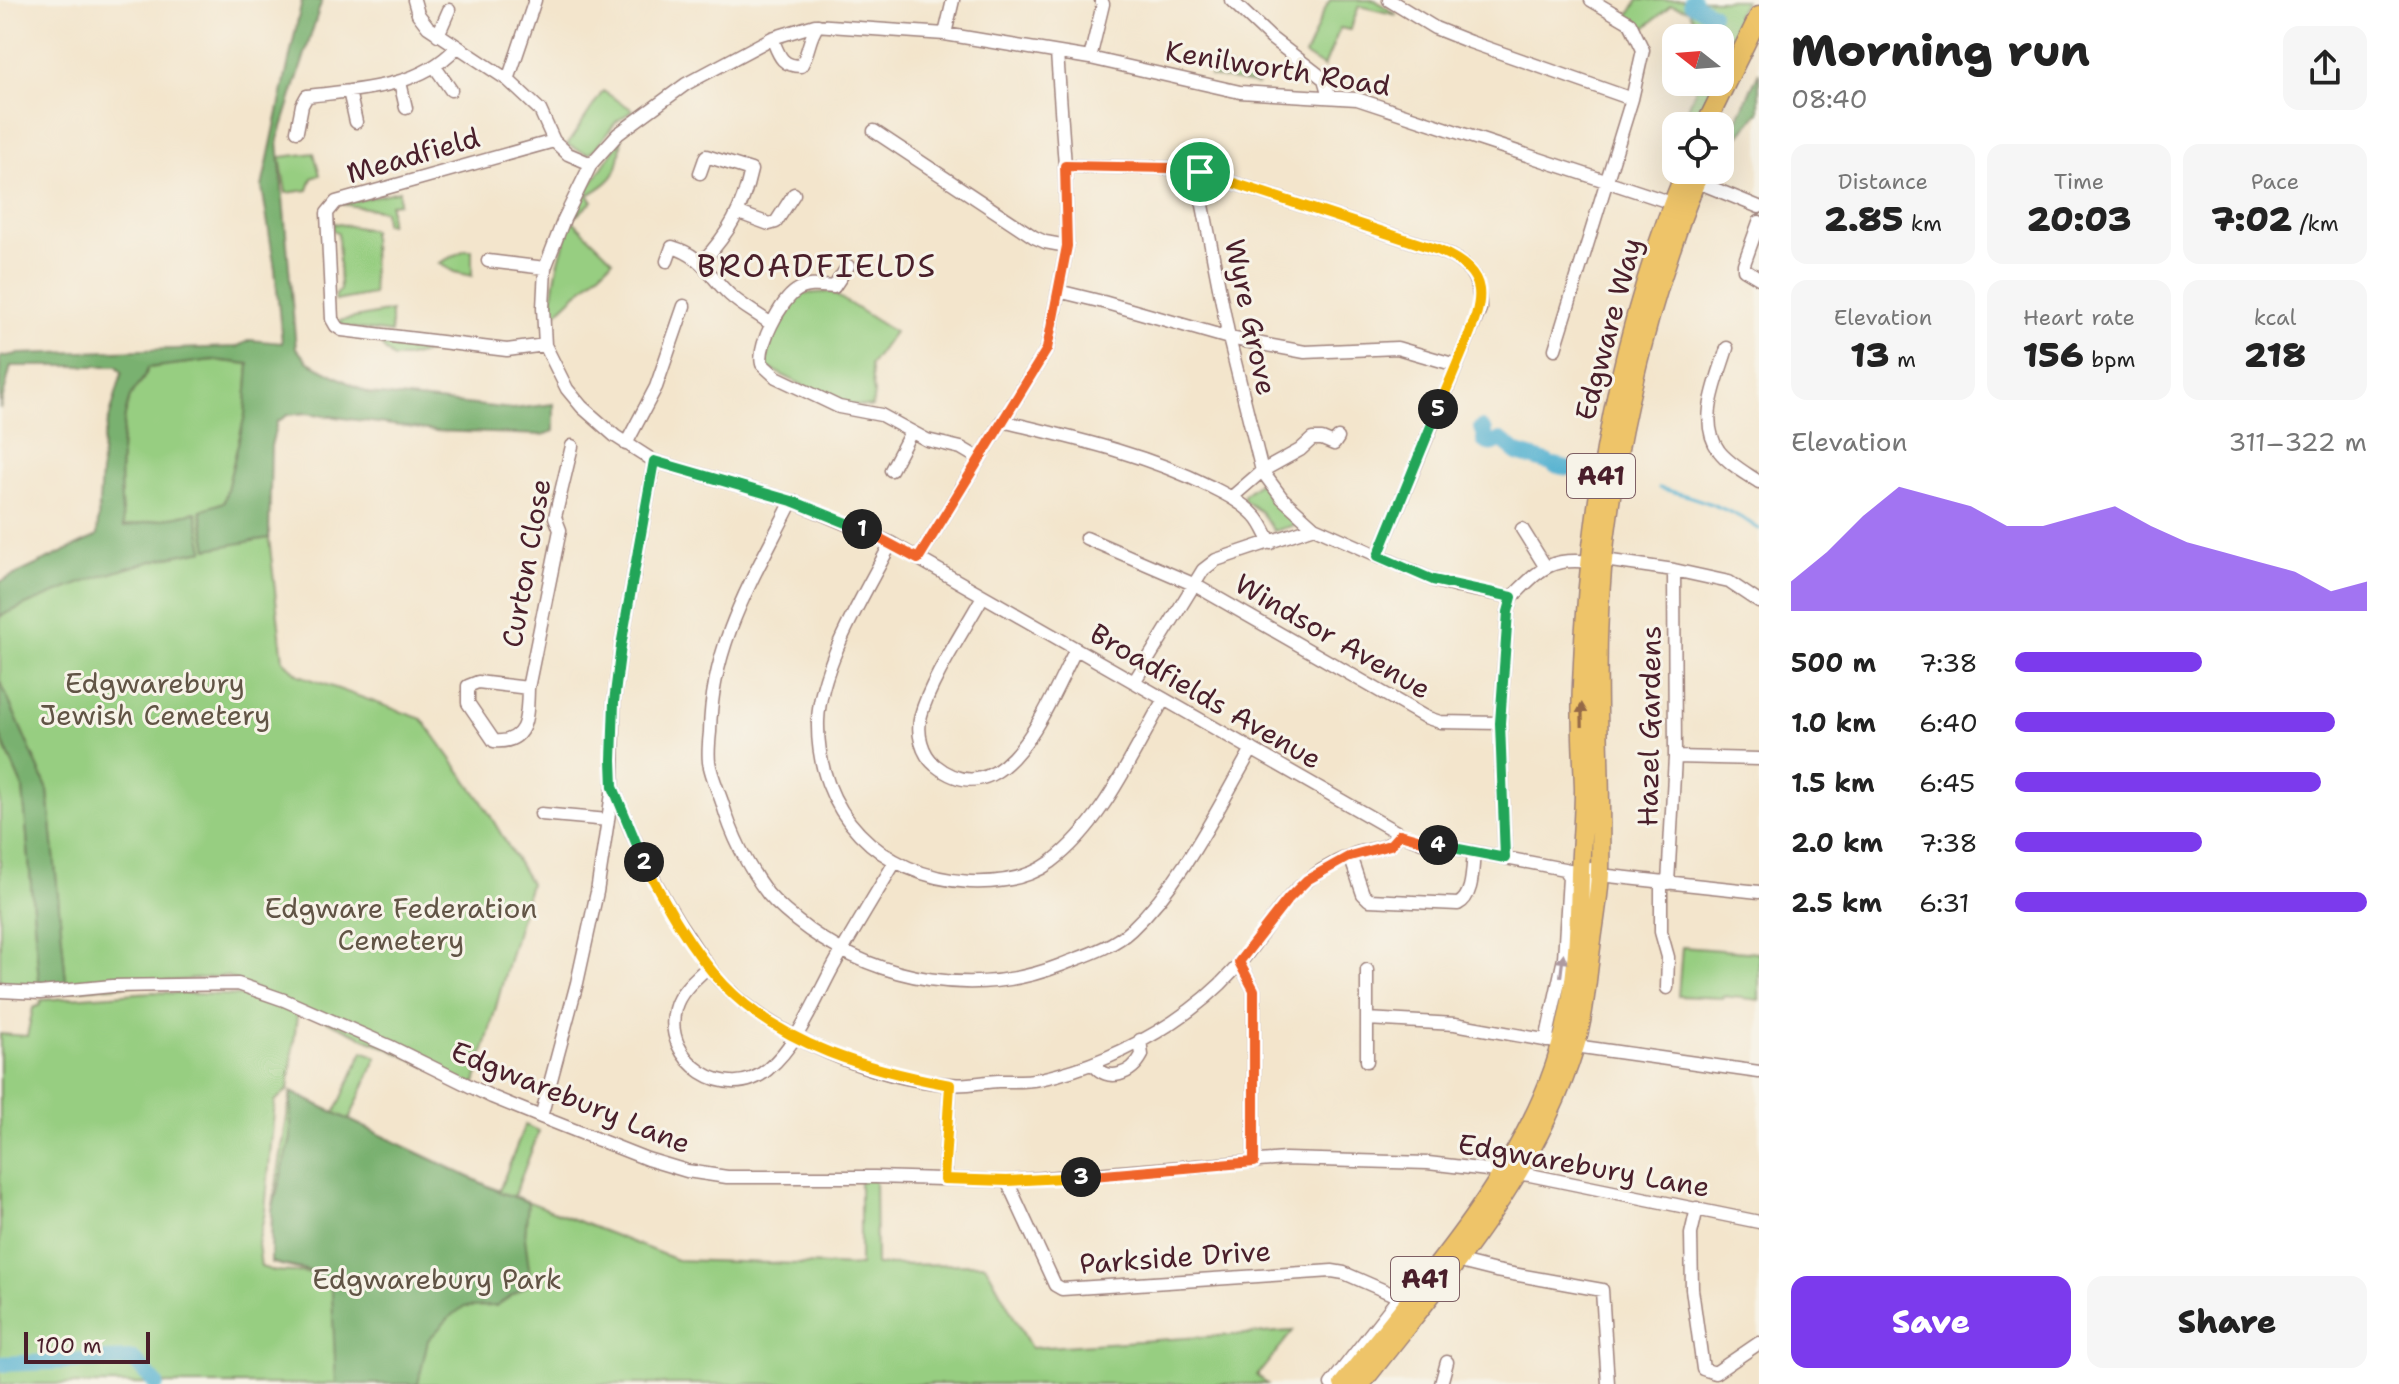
<!DOCTYPE html>
<html lang="en">
<head>
<meta charset="utf-8">
<style>
  :root { --surface:#fff; --page:#f6f6f6; --text:#222; --muted:#767676; --accent:#7c3aed }
  body { margin:0; font-family:"Shantell Sans",sans-serif; background:var(--page); color:var(--text); height:100vh; display:flex; flex-direction:column; font-size:30px; white-space:nowrap }
  * { box-sizing:border-box; margin:0 }
  p { font-size:26px; color:var(--muted) }
  .icon { flex:none; width:44px; height:44px; fill:none; stroke:currentColor; stroke-width:2; stroke-linecap:round; stroke-linejoin:round }
  .map { position:relative; flex:1; overflow:hidden }
  .side { display:flex; flex-direction:column; background:var(--surface); width:640px }
  .side>* { flex:none }
  .needle { width:52px; rotate:287deg }
  .tools { position:absolute; left:1662px; top:24px; display:grid; gap:16px }
  .tools a { display:grid; place-items:center; width:72px; height:72px; border-radius:16px; background:var(--surface); box-shadow:0 8px 32px #0002; font-size:40px }
  .scale { position:absolute; left:24px; bottom:20px; width:126px; box-sizing:border-box; padding-left:8px; border:4px solid #4a1f2b; border-top:0; font-size:22px; line-height:28px; white-space:nowrap; color:#4a1f2b; -webkit-text-stroke:6px #f7f3e8; paint-order:stroke }
  .pin { position:absolute; display:grid; place-items:center; width:68px; height:68px; color:#fff; margin:-34px; border:4px solid #fff; border-radius:50%; box-shadow:0 2px 8px #0007 }
  .km { position:absolute; width:40px; height:40px; margin:-20px; border-radius:50%; background:#222; color:#fff; font-size:22px; line-height:40px; text-align:center }
  .round { display:grid; place-items:center; flex:none; width:84px; height:84px; border-radius:16px; background:var(--page) }
  .headline { display:flex; align-items:center; justify-content:space-between; height:136px; padding:0 32px }
  h1 { font-size:44px; font-weight:800; line-height:60px }
  .stats { display:grid; grid-template-columns:repeat(3,1fr); gap:12px; height:136px; padding:8px 32px }
  .stats div { display:grid; align-content:center; border-radius:16px; background:var(--page); text-align:center }
  .stats b { font-size:34px; font-weight:800 }
  .stats small { font-size:22px; font-weight:400 }
  .stats p { font-size:22px }
  .chart { height:224px; padding:16px 32px }
  .chart p { display:flex; justify-content:space-between }
  .chart svg { width:100%; height:144px; margin-top:8px; fill:var(--accent); opacity:.7 }
  .primary-button { display:flex; gap:16px; margin-top:auto; padding:16px 32px }
  .primary-button a { flex:1; height:92px; border-radius:16px; background:var(--accent); color:#fff; font-size:32px; font-weight:800; line-height:92px; text-align:center }
  .primary-button a+a { background:var(--page); color:var(--text) }
  ul { padding:0 32px; list-style:none; font-size:26px }
  li { display:grid; grid-template-columns:128px 96px 1fr; align-items:center; height:60px }
  li i { height:20px; border-radius:10px; background:var(--accent) }
  main { display:flex; flex:1; min-height:0 }
  .map>svg:first-child { display:block }
  .green { fill:#97ce81; stroke:#707656; stroke-width:2 }
  .forest { fill:#79b16f; stroke:#62684d; stroke-width:2 }
  .lines { fill:none; stroke-linecap:round; stroke-linejoin:round }
  .stream { stroke:#51b0d0; stroke-width:3 }
  .river { stroke:#51b0d0; stroke-width:16 }
  .minor-casing { stroke:#9e827c; stroke-width:15 }
  .highway-casing { stroke:#9e827c; stroke-width:21 }
  .minor { stroke:#fff; stroke-width:12 }
  .highway { stroke:#eec469; stroke-width:18 }
  .oneway { fill:#946947 }
  .oneway2 { fill:#ae9aa0 }
  .split-1-casing { stroke:#fff; stroke-width:16 }
  .split-2-casing { stroke:#fff; stroke-width:16 }
  .split-3-casing { stroke:#fff; stroke-width:16 }
  .split-4-casing { stroke:#fff; stroke-width:16 }
  .split-5-casing { stroke:#fff; stroke-width:16 }
  .split-6-casing { stroke:#fff; stroke-width:16 }
  .split-1 { stroke:#f0652b; stroke-width:10 }
  .split-2 { stroke:#22a559; stroke-width:10 }
  .split-3 { stroke:#f5b400; stroke-width:10 }
  .split-4 { stroke:#f0652b; stroke-width:10 }
  .split-5 { stroke:#22a559; stroke-width:10 }
  .split-6 { stroke:#f5b400; stroke-width:10 }
  .labels { text-anchor:middle; stroke-width:6; stroke-linejoin:round; paint-order:stroke }
  .shield { fill:#f7f3e8; stroke:#7e5f64; stroke-width:2 }
  .shield-label { font-size:26px; font-weight:bold; fill:#4a1f2b }
  .street-label { font-size:28px; fill:#4a1f2b; stroke:#f7f3e8 }
  .park-label { font-size:28px; fill:#615445; stroke:#f7f3e8 }
  .quarter-label { font-size:32px; letter-spacing:2px; fill:#4a1f2b; stroke:#f7f3e8 }
</style>
</head>
<body>
<main>
<div class="map">
<svg width="1759" height="1384" viewBox="0 0 1759 1384">
  <rect width="100%" height="100%" fill="#f7f3e8"/>
  <filter id="ink" filterUnits="userSpaceOnUse"><feTurbulence type="fractalNoise" baseFrequency=".0125" numOctaves="2"/><feDisplacementMap in="SourceGraphic" scale="16" xChannelSelector="R" yChannelSelector="G"/><feConvolveMatrix kernelMatrix="1 2 1 2 8 2 1 2 1" color-interpolation-filters="sRGB"/></filter>
  <filter id="wash" filterUnits="userSpaceOnUse"><feTurbulence type="fractalNoise" baseFrequency=".006" numOctaves="4" result="noise"/><feDisplacementMap in="SourceGraphic" scale="32" xChannelSelector="R" yChannelSelector="G"/><feGaussianBlur stdDeviation="1.8" result="paint"/><feColorMatrix in="noise" values="0 0 0 0 0 0 0 0 0 0 0 0 0 0 0 0 0 1.4 0 .05"/><feComposite in="paint" operator="in"/></filter>
  <g filter="url(#wash)">
    <rect width="100%" height="100%" fill="#f3e5cc"/>
    <path class="green" d="M1330 0H1375L1397 15 1359 6 1350 30 1340 28 1324 67 1305 55C1315 37 1319 17 1330 0Z
      M1638 0H1745L1736 16 1743 24 1720 71V38H1702L1689 10 1671 5 1636 36 1626 20Z
      M1216 60 1258 85 1210 76Z
      M1698 82H1715L1699 116 1688 109Z
      M603 91 633 110 616 122 595 149 588 154 567 145Z
      M622 137C618 171 619 178 588 195L593 201 575 217 586 192Z
      M314 153 320 175 312 178 308 190 286 193 280 157Z
      M399 191V203L390 204V224H385L384 211 341 204Z
      M572 220 613 260 552 317C552 282 560 253 572 220Z
      M333 223 372 230 373 294 335 301V296L340 290 338 233 333 230Z
      M465 250H472V276L454 272 439 263Z
      M831 292 894 332 870 365 874 394 872 407 841 404 768 368 763 356 767 342 791 301 800 294Z
      M391 311V333L345 327 338 321Z
      M383 341 438 347 437 350 405 358H393L382 347Z
      M213 360 249 364 245 415 224 502 200 511 208 548 269 538 283 660 299 675 422 719 481 800 530 883 474 1087 226 976 67 991 48 790 0 681V616C66 587 133 562 204 550L196 512 124 528C118 495 119 432 129 400 133 388 146 381 147 368Z
      M1258 483 1263 484 1295 525 1274 531 1261 512 1244 500V495Z
      M0 735 23 788 40 993 0 991Z
      M1682 947 1759 953V1000L1723 996 1722 998 1678 996Z
      M152 992 247 996 293 1010 297 1016 288 1090 275 1101 265 1212 258 1244 261 1267 274 1271 313 1273 272 1263 271 1260 272 1211 291 1092 335 1113 363 1051 377 1057 349 1120 499 1191 525 1125 539 1131 514 1196 677 1260 860 1266V1177H875L876 1265 985 1264 1031 1348 1293 1331 1257 1376 1267 1384H0V1034L27 1036 33 1008 40 1005 41 1000Z"/>
    <path class="forest" d="M302 0H322L278 140 296 348 308 362 370 394 513 409 554 404V431L543 435 435 431 307 413 288 415 277 422 271 446 269 538 208 549 201 510 224 502 245 415 249 364 213 360 148 368C146 380 133 388 129 400 119 431 118 495 124 527L196 512 204 550C133 562 66 587 0 616V582L97 536 103 441 122 372 117 366H11L0 409V357L18 354 236 347 250 340 282 343 275 269 262 187Z
      M1759 72V112L1739 136 1730 135Z
      M0 681 48 790 67 991 40 993 23 788 0 735Z
      M291 1092 500 1192 528 1202 525 1238 531 1283 496 1306 464 1307 452 1315 428 1340 418 1384H336L332 1294C326 1265 294 1270 271 1262L272 1211 291 1138Z"/>
    <g class="lines">
      <path class="stream" d="M1659 488C1694 497 1730 508 1759 529"/>
      <path class="river" d="M1693 0 1691 3 1712 14
        M1481 428 1485 432 1484 440C1489 446 1495 443 1501 440L1517 453 1547 462
        M1554 465 1567 468
        M0 1364 133 1359 156 1384"/>
    </g>
  </g>
  <g filter="url(#ink)">
    <g class="lines">
      <g class="minor-casing">
        <path id="minor" d="M414 0 418 14 428 27 508 80 540 110 554 141 568 154 591 164
          M1231 0 1271 38 1324 79 1329 96
          M1389 0 1435 28 1470 42 1632 99
          M945 34 953 0
          M438 35 449 10
          M772 38C779 55 781 66 801 66 810 50 808 39 818 25
          M1090 58 1103 4 1101 0
          M435 67 451 90
          M508 80 535 0
          M400 82 406 108
          M349 91 356 122
          M297 131 302 105 307 96C359 90 419 88 456 48
          M874 131 1034 237 1045 242 1067 246
          M1065 166 1170 168 1200 172 1438 250C1469 263 1480 275 1480 309L1378 556
          M1200 172 1201 195 1229 338 1262 471 1300 450 1312 439H1322L1334 444 1338 438
          M700 173 706 156 751 170C742 210 730 232 702 262
          M1694 185H1705L1759 207
          M1672 203 1357 99 1240 92 1090 58 945 34 815 25 772 38 686 84 618 134 591 164 564 219 545 268 543 308 545 345 567 389 582 407 615 436 654 461 792 501 891 543 1400 834 1422 842 1590 874 1759 892
          M739 213 769 224 776 222 794 194
          M1759 222 1744 264V269L1759 278
          M488 261 545 268
          M667 261 672 247C703 256 708 275 730 295 742 306 758 314 771 324
          M848 266 834 287C822 286 808 283 796 291 781 301 757 346 762 364L776 377 839 407 881 415 927 440 961 448 978 458
          M1058 291 1103 302 1229 338 1305 352 1397 348 1456 365
          M545 345 507 350 342 330 336 326 332 319 327 213 336 202 554 141
          M1727 348C1718 379 1697 421 1719 451 1729 464 1746 473 1759 482
          M1555 349 1632 99 1643 50 1630 23 1591 0
          M1002 421C1072 438 1143 453 1209 486 1225 494 1242 502 1255 516 1262 523 1266 534 1271 543
          M626 444 656 387 684 306
          M891 470 911 432
          M1232 497 1262 471 1282 498 1314 527
          M792 501C754 577 711 644 710 732 709 741 708 753 709 762 711 775 718 790 722 802 732 836 747 866 768 894 780 908 794 919 809 930 882 982 977 998 1061 965 1084 956 1113 947 1131 930 1184 880 1216 811 1252 749
          M1522 529 1545 566
          M1086 538 1193 584 1425 717 1440 722 1500 723
          M891 543C865 594 820 664 818 721 816 812 880 877 970 882 998 883 1028 879 1051 862 1103 823 1132 754 1164 699
          M918 559 1047 349 1067 246 1065 166 1057 53
          M1604 560 1674 570 1729 582 1759 602
          M983 596C965 629 930 681 921 715 916 733 922 754 935 765 1006 822 1051 696 1076 649
          M1512 597C1540 570 1548 557 1590 562
          M1134 682 1203 570 1216 560 1314 527 1433 580 1458 587 1512 597
          M528 688C527 714 529 744 494 741L468 703V686L478 682 528 688 560 530 555 517 572 446
          M1675 757 1759 759
          M613 787C634 841 656 890 689 938 700 955 711 972 725 986 778 1039 875 1079 949 1084 965 1086 982 1082 998 1081 1011 1081 1026 1082 1040 1079 1087 1069 1133 1048 1173 1022 1194 1008 1216 990 1233 971 1256 946 1272 914 1296 890 1312 875 1332 863 1352 855 1371 847 1388 851 1400 834
          M541 814 608 820
          M1350 856 1363 894 1369 900 1458 904C1474 896 1472 868 1474 852
          M1505 858 1500 723 1508 612 1512 597
          M1661 882V932L1668 957 1667 988
          M1668 883 1675 757 1674 570
          M1582 913 1589 897 1591 869
          M1239 962 1254 990V1162
          M708 967C695 979 679 992 675 1009 662 1061 727 1105 768 1069 798 1044 815 1000 833 967 853 931 874 897 895 862
          M0 991 40 993 112 986 238 984 284 1000 389 1046 492 1097 541 1117 647 1159 687 1171 727 1177H875L1007 1181 1285 1159 1428 1163 1530 1175 1759 1222
          M1367 1019 1455 1024 1561 1043 1565 1041
          M1546 1041 1564 958 1569 877 1564 869
          M1575 1046 1759 1072
          M1367 1061V970
          M1093 1064C1108 1084 1132 1074 1142 1055L1140 1040
          M541 1117 577 983 597 892 613 787 614 702 621 646 654 461
          M944 1179 950 1085
          M1007 1181 1055 1285 1062 1289 1332 1271 1344 1273 1408 1301
          M1697 1208 1691 1234 1692 1289 1703 1369 1715 1373 1759 1343
          M1456 1261 1496 1271 1602 1290 1608 1384
          M1331 1384 1399 1297
          M1441 1384 1447 1362"/>
      </g>
      <g class="highway-casing">
        <path id="highway" d="M1705 126 1759 16
          M1343 1384C1416 1291 1504 1195 1548 1084 1576 1014 1579 947 1580 873 1581 845 1584 817 1584 789 1583 754 1580 719 1582 684 1588 510 1619 332 1686 170
          M1361 1384C1443 1278 1536 1176 1575 1046 1584 1017 1586 986 1590 956 1593 928 1599 900 1600 872 1602 794 1596 716 1598 638 1602 484 1643 312 1700 170"/>
      </g>
      <use href="#minor" class="minor"/>
      <use href="#highway" class="highway"/>
    </g>
    <defs><path id="oneway-solid" d="M-6-.8H1V-3.2L6.5 0L1 3.2V.8H-6Z" transform="scale(2)"/></defs>
    <use class="oneway" href="#oneway-solid" transform="translate(1582 715) rotate(-91)"/>
    <use class="oneway2" href="#oneway-solid" transform="translate(1562 965) rotate(-83)"/>
  </g>
  <g class="lines" filter="url(#ink)">
    <g class="split-1-casing">
      <path id="split-1" d="M862 529 918 559 1047 349 1067 246 1065 166 1170 168 1200 172"/>
    </g>
    <g class="split-2-casing">
      <path id="split-2" d="M644 862 613 787 612 760 614 702 621 646 654 461 792 501 862 529"/>
    </g>
    <g class="split-3-casing">
      <path id="split-3" d="M644 862C666 905 691 950 724 985 782 1046 870 1070 950 1085L944 1179 1007 1181 1081 1177"/>
    </g>
    <g class="split-4-casing">
      <path id="split-4" d="M1081 1177 1254 1162V990L1239 962 1288 899 1307 880 1350 856 1390 845 1400 834 1438 845"/>
    </g>
    <g class="split-5-casing">
      <path id="split-5" d="M1438 845 1505 858 1500 723 1508 612 1512 597 1433 580 1378 556 1438 409"/>
    </g>
    <g class="split-6-casing">
      <path id="split-6" d="M1200 172 1438 250C1492 273 1484 299 1465 345 1456 367 1447 388 1438 409"/>
    </g>
    <use href="#split-1" class="split-1"/>
    <use href="#split-2" class="split-2"/>
    <use href="#split-3" class="split-3"/>
    <use href="#split-4" class="split-4"/>
    <use href="#split-5" class="split-5"/>
    <use href="#split-6" class="split-6"/>
  </g>
  <g class="labels">
    <g class="shield">
      <rect x="1567" y="454" width="68" height="44" rx="6"/>
      <rect x="1391" y="1257" width="68" height="44" rx="6"/>
    </g>
    <g class="shield-label">
      <text x="1601" y="485">A41</text>
      <text x="1425" y="1288">A41</text>
    </g>
    <g class="street-label">
      <text transform="translate(1278 68) rotate(9)" y="10">Kenilworth Road</text>
      <text transform="translate(413 155) rotate(-16)" y="10">Meadfield</text>
      <text transform="translate(1251 317) rotate(78)" y="10">Wyre Grove</text>
      <text transform="translate(1608 329) rotate(-75)" y="10">Edgware Way</text>
      <text transform="translate(526 563) rotate(-80)" y="10">Curton Close</text>
      <text transform="translate(1333 636) rotate(30)" y="10">Windsor Avenue</text>
      <text transform="translate(1206 696) rotate(30)" y="10">Broadfields Avenue</text>
      <text transform="translate(1649 726) rotate(-89)" y="10">Hazel Gardens</text>
      <text transform="translate(571 1097) rotate(22)" y="10">Edgwarebury Lane</text>
      <text transform="translate(1584 1165) rotate(10)" y="10">Edgwarebury Lane</text>
      <text transform="translate(1175 1257) rotate(-4)" y="10">Parkside Drive</text>
    </g>
    <g class="park-label">
      <text x="155" y="693">Edgwarebury<tspan x="155" dy="32">Jewish Cemetery</tspan></text>
      <text x="401" y="918">Edgware Federation<tspan x="401" dy="32">Cemetery</tspan></text>
      <text x="437" y="1289">Edgwarebury Park</text>
    </g>
    <g class="quarter-label">
      <text x="817" y="277">BROADFIELDS</text>
    </g>
  </g>
</svg>
<div class="tools">
<a><svg class="needle" viewBox="-14 -14 28 28"><path d="M0-13l5 13h-10z" fill="#e53935"/><path d="M0 13l5-13h-10z" fill="#767676"/></svg></a>
<a><svg class="icon" aria-label="locate" viewBox="0 0 24 24"><circle cx="12" cy="12" r="6"/><path d="M12 2v4M12 18v4M2 12h4M18 12h4"/></svg></a>
</div>
<div class="scale">100 m</div>
<div class="pin" style="left:1200px;top:172px;background:#1e9e55"><svg class="icon" aria-label="arrive" viewBox="0 0 24 24"><path d="M6 21V4h12l-3 4 3 4H6"/></svg></div>
<b class="km" style="left:862px;top:529px">1</b>
<b class="km" style="left:644px;top:862px">2</b>
<b class="km" style="left:1081px;top:1177px">3</b>
<b class="km" style="left:1438px;top:845px">4</b>
<b class="km" style="left:1438px;top:409px">5</b>
</div>
<section class="side">
<div class="headline"><div><h1>Morning run</h1><p>08:40</p></div><a class="round"><svg class="icon" aria-label="share" viewBox="0 0 24 24"><path d="M12 15V3M7 8l5-5 5 5M5 13v7h14v-7"/></svg></a></div>
<div class="stats">
<div><p>Distance</p><b>2.85<small> km</small></b></div>
<div><p>Time</p><b>20:03</b></div>
<div><p>Pace</p><b>7:02<small> /km</small></b></div>
</div>
<div class="stats">
<div><p>Elevation</p><b>13<small> m</small></b></div>
<div><p>Heart rate</p><b>156<small> bpm</small></b></div>
<div><p>kcal</p><b>218</b></div>
</div>
<div class="chart"><p><span>Elevation</span>311–322 m</p>
<svg viewBox="0 0 160 44" preserveAspectRatio="none"><path d="M0 44V35L10 26L20 15L30 6L40 9L50 12L60 18L70 18L80 15L90 12L100 18L110 23L120 26L130 29L140 32L150 38L160 35V44z"/></svg>
</div>
<ul>
<li><b>500 m</b>7:38<i style="width:53%"></i></li>
<li><b>1.0 km</b>6:40<i style="width:91%"></i></li>
<li><b>1.5 km</b>6:45<i style="width:87%"></i></li>
<li><b>2.0 km</b>7:38<i style="width:53%"></i></li>
<li><b>2.5 km</b>6:31<i style="width:100%"></i></li>
</ul>
<div class="primary-button"><a>Save</a><a>Share</a></div>
</section>
</main>
</body>
</html>
